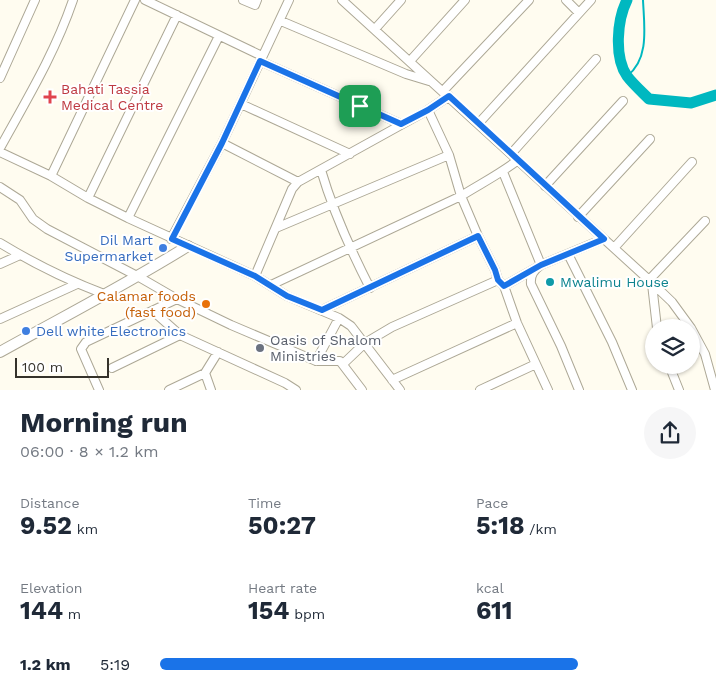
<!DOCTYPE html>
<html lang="en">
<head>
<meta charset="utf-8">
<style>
  :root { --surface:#fff; --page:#f6f6f7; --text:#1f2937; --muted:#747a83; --accent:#1a73e8 }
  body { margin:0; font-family:"Work Sans",sans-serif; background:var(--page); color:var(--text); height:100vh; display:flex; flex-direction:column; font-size:19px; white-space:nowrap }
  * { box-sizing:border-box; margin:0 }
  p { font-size:16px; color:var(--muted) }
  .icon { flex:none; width:28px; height:28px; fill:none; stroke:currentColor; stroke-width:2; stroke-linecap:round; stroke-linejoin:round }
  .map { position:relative; height:390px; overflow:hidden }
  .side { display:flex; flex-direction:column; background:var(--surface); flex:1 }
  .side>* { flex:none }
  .fabs { position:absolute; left:645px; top:319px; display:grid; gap:10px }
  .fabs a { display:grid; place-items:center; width:55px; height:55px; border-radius:50%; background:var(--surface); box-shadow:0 1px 4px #0004; font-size:25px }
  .scale { position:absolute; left:15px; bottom:12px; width:94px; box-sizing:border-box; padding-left:5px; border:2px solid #35322b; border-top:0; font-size:14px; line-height:18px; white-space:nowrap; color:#35322b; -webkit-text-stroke:4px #fff; paint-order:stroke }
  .pin { position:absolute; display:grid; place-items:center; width:42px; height:42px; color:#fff; margin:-21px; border-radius:10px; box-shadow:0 2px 8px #0006 }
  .round { display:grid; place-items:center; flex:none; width:52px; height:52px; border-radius:26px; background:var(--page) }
  .summary { display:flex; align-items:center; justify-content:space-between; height:85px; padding:0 20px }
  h1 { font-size:28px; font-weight:700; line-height:38px }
  .figures { display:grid; grid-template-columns:repeat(3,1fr); gap:8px; height:85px; padding:5px 20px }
  .figures div { display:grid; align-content:center }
  .figures b { font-size:25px; font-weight:700 }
  .figures small { font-size:14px; font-weight:400 }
  .figures p { font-size:14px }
  ul { padding:0 20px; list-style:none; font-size:16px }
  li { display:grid; grid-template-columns:80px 60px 1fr; align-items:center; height:38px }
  li i { height:12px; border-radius:6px; background:var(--accent) }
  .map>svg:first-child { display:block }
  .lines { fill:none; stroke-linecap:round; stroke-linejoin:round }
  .stream { stroke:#00b8c0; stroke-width:2 }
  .river { stroke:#00b8c0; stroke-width:11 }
  .street-casing { stroke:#ada896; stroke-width:10 }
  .secondary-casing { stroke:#ada896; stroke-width:12 }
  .street { stroke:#fff; stroke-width:8 }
  .secondary { stroke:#fff; stroke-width:10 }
  .route-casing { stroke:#fff; stroke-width:10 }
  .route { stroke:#1a73e8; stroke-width:6 }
  .health-dot { fill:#e0444e; stroke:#fff; stroke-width:2 }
  .shop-dot { fill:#3f7fe0; stroke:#fff; stroke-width:2 }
  .culture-dot { fill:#0f9aa8; stroke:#fff; stroke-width:2 }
  .food-dot { fill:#e8710a; stroke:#fff; stroke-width:2 }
  .worship-dot { fill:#6b7280; stroke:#fff; stroke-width:2 }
  .labels { text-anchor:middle; stroke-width:4; stroke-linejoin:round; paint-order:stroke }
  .health-label { font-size:14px; fill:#be3a42; stroke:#fff; text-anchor:start }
  .shop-label { font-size:14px; fill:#366cbe; stroke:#fff; text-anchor:end }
  .culture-label { font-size:14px; fill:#0d838f; stroke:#fff; text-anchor:start }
  .food-label { font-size:14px; fill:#c56008; stroke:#fff; text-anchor:end }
  .worship-label { font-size:14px; fill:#5b616d; stroke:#fff; text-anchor:start }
</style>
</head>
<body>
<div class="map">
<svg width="716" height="390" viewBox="0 0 716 390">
  <rect width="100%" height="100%" fill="#fffcf0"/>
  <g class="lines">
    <path class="stream" d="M627 76C650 59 644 25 643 0"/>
    <path class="river" d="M627 0C617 20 614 57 627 76 633 84 642 92 649 99L691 103 716 95"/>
    <g class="street-casing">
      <path id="street" d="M145 0 262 56
        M243 0 255 5 257 0
        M342 0 649 280 672 302 691 328
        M566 0 579 13
        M281 21 406 74 429 81
        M375 29 401 0
        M260 61 401 124
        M410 61 465 0
        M0 78 35 0
        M443 91 529 0
        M241 104 350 154
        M428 110 449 155 461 196 478 236 495 270 498 280 504 286 517 323 548 390
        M478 124 591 0
        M222 143 298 182
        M0 148C27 99 55 53 73 0
        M0 152 51 176 88 198 128 218 255 276 287 296 339 318 351 326 400 390
        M511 154 596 59
        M321 170C333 211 350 249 370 288
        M503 172 541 265 504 286
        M51 176 135 0
        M545 186 623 101
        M0 187 20 200 33 219 47 229 139 277 177 299 231 325 316 361H340L362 390
        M88 198 177 15
        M578 217 650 139
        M128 218 219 36
        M276 228 449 155
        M171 239 222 143 289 0
        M0 243C33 263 67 280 104 294
        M614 248 692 162
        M568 254 612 342 632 390
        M0 264 20 255
        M255 276 292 189 298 182 428 110 449 96
        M649 280 705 221
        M652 284 657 328
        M271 285 461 196C480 184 500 174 518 160
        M322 310 478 236
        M153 311 180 335 285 383 296 390
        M0 319 77 284
        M691 328 705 354 715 390
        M316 361 339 318
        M343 364 365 343 392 327 498 280
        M669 365 679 390
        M112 368 180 335
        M392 380 517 323
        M99 390 81 349 86 342 177 299
        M169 390 205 373
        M211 390 205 373 218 352
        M480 390 536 364
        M579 390 561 346 531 284C530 275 534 270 541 265L603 239"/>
    </g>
    <g class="secondary-casing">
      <path id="secondary" d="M0 352C63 317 127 284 188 246"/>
    </g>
    <use href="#street" class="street"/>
    <use href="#secondary" class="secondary"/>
  </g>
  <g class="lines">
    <g class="route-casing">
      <path id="route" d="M260 61 401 124 428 110 449 96 604 239 541 265 504 286 498 280 495 270 478 236 322 310 287 296 255 276 172 239 222 143Z"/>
    </g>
    <use href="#route" class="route"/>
  </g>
  <path class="health-dot" d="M47.5 89.5h5v5h5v5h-5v5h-5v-5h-5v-5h5z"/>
  <g class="shop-dot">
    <circle cx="163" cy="248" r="5"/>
    <circle cx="26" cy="331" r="5"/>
  </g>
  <circle class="culture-dot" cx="550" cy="282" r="5"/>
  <circle class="food-dot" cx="206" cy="304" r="5"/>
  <circle class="worship-dot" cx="260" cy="348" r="5"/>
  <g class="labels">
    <g class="health-label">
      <text x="61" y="94">Bahati Tassia<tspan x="61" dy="16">Medical Centre</tspan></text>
    </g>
    <g class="shop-label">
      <text x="153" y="245">Dil Mart<tspan x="153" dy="16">Supermarket</tspan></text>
      <text x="36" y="336" text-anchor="start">Dell white Electronics</text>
    </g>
    <g class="culture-label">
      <text x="560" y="287">Mwalimu House</text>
    </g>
    <g class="food-label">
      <text x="196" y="301">Calamar foods<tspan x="196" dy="16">(fast food)</tspan></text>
    </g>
    <g class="worship-label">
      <text x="270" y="345">Oasis of Shalom<tspan x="270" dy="16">Ministries</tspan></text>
    </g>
  </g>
</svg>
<div class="fabs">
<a><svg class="icon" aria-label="layers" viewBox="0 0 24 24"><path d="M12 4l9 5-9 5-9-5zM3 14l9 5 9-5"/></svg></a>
</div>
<div class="scale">100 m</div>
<div class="pin" style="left:360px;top:106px;background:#1e9e55"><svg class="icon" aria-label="arrive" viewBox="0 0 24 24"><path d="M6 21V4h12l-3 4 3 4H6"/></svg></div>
</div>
<section class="side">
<div class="summary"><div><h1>Morning run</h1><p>06:00 · 8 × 1.2 km</p></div><a class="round"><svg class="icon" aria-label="share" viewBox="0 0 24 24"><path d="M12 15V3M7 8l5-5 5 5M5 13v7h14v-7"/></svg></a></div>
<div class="figures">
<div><p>Distance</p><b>9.52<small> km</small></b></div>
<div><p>Time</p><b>50:27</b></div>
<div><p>Pace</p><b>5:18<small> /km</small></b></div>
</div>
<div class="figures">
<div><p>Elevation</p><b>144<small> m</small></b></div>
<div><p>Heart rate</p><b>154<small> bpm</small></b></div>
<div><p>kcal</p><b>611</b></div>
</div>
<ul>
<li><b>1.2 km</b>5:19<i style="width:78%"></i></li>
</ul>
</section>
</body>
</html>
